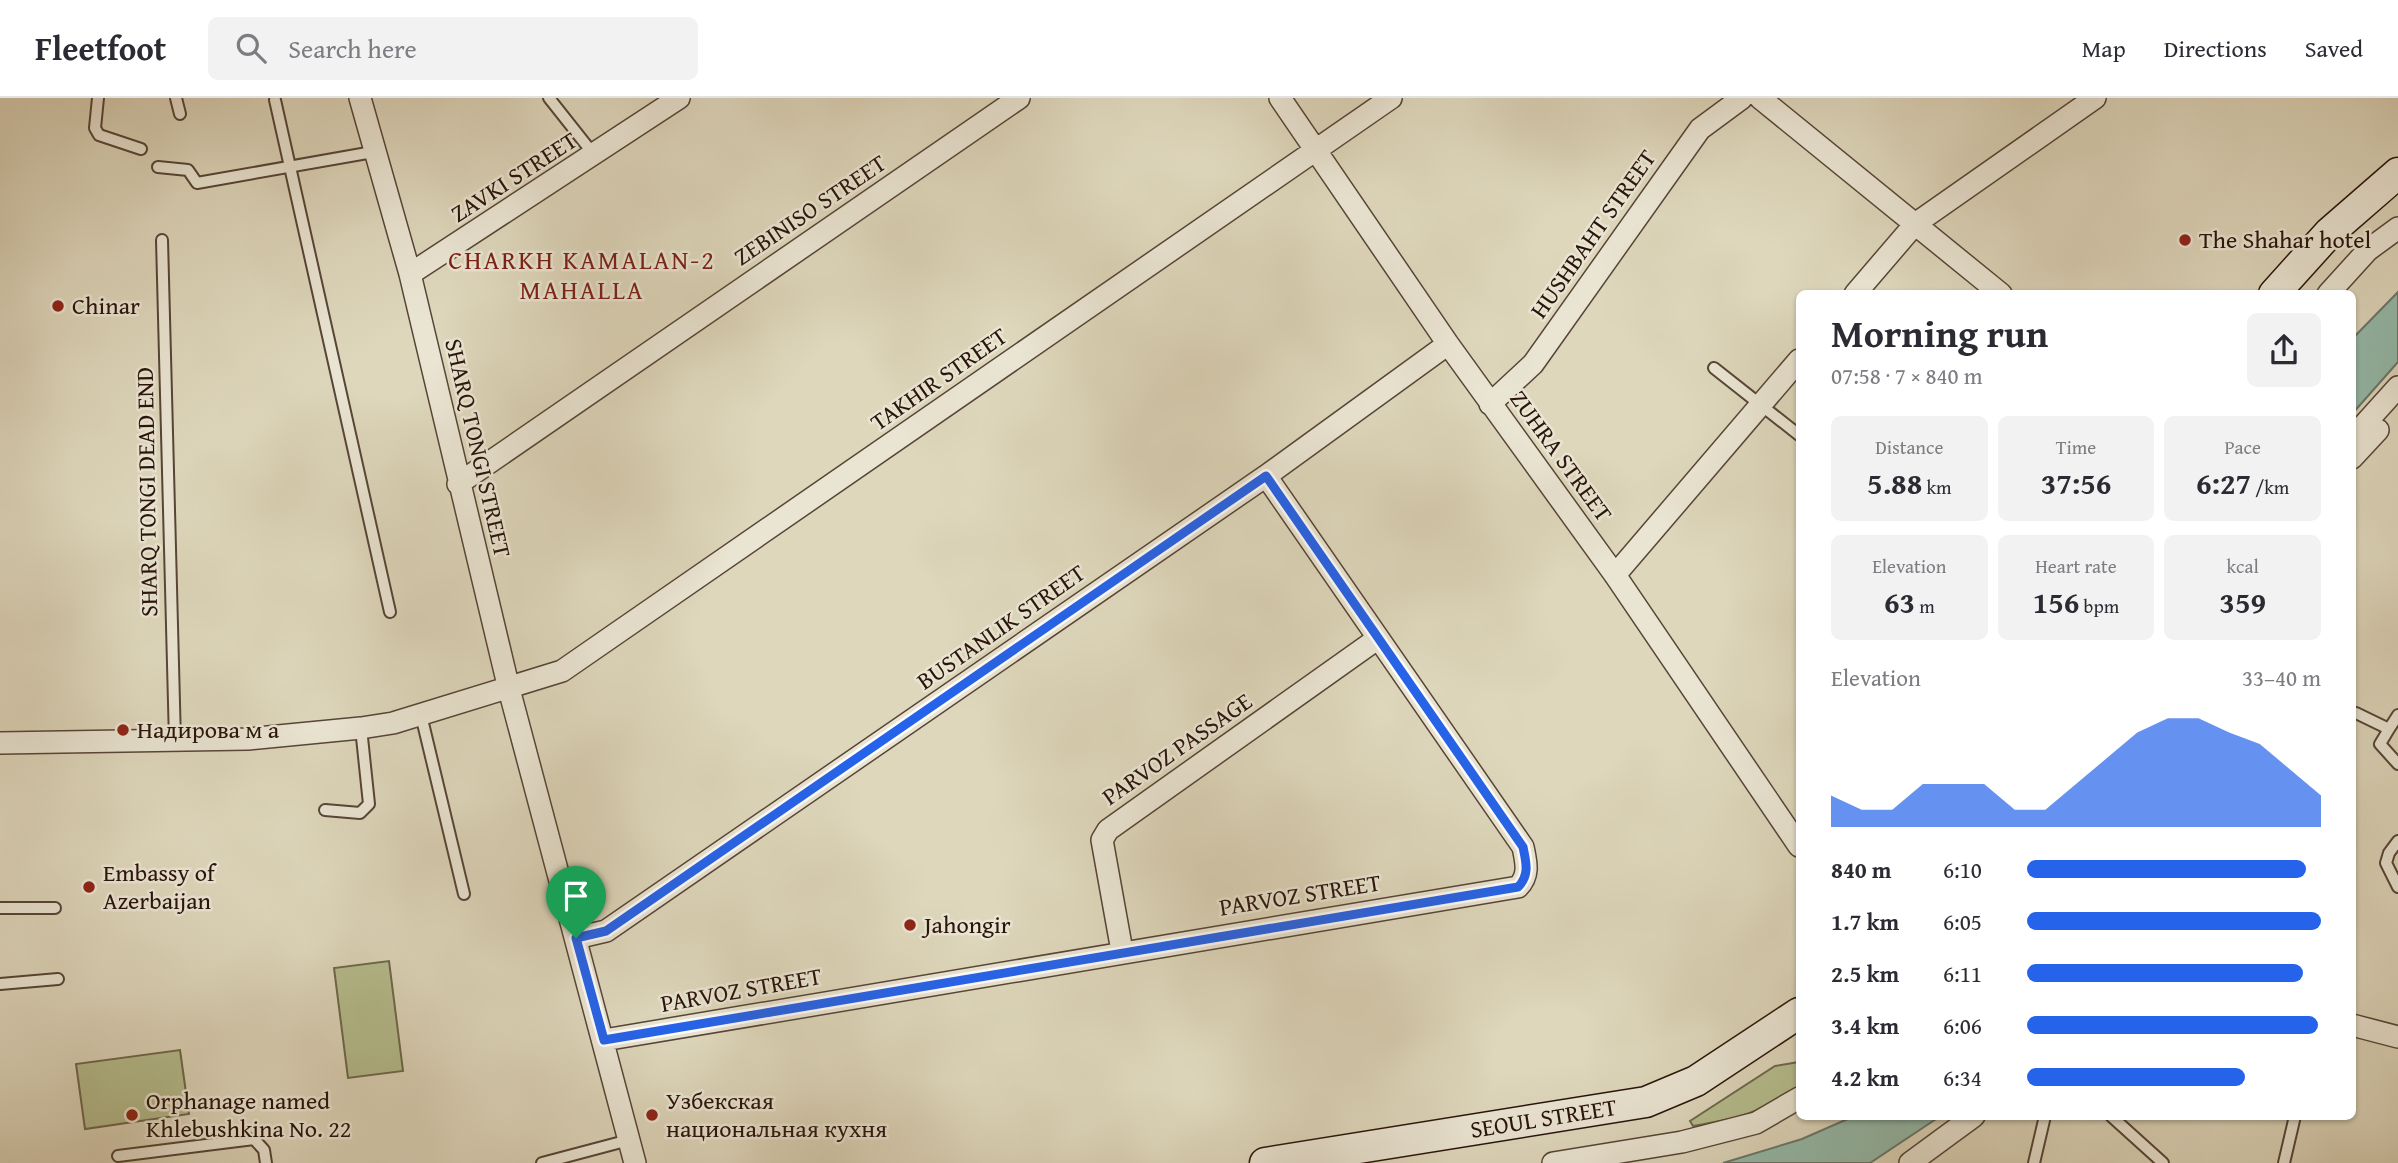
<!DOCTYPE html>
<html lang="en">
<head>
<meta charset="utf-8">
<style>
  :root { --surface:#fff; --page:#f2f2f3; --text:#2b2b33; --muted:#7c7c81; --line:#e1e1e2; --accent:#2563eb }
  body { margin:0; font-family:"Gentium Book Plus",serif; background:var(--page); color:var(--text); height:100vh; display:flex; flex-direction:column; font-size:26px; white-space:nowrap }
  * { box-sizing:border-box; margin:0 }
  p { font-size:23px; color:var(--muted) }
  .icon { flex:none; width:38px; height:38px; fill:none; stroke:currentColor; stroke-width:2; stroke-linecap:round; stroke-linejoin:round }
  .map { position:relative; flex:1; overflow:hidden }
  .side { position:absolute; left:1796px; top:192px; width:560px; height:830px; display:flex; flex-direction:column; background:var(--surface); border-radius:10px; box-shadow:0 2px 5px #0004 }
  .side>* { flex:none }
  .pin { position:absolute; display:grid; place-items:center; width:60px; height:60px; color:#fff; margin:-72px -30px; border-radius:50% 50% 50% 0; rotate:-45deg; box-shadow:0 0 7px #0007 }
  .pin .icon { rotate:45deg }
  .round { display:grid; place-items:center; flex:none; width:74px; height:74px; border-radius:10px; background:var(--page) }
  .overview { display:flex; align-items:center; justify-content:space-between; height:119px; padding:0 35px }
  h1 { font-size:38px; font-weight:800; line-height:52px }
  .figures { display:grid; grid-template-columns:repeat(3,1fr); gap:10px; height:119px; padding:7px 35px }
  .figures div { display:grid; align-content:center; border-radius:10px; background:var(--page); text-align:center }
  .figures b { font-size:30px; font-weight:800 }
  .figures small { font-size:19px; font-weight:400 }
  .figures p { font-size:19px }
  .chart { height:196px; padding:14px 35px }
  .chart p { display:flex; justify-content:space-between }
  .chart svg { width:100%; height:126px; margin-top:7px; fill:var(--accent); opacity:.7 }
  ul { padding:0 35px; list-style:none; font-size:23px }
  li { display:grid; grid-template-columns:112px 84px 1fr; align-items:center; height:52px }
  li i { height:18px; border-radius:9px; background:var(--accent) }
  header { display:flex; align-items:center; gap:42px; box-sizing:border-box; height:98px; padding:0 35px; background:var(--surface); border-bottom:2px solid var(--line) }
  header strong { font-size:33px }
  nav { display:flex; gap:38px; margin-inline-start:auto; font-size:24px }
  .search { width:490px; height:63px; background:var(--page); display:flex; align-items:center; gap:18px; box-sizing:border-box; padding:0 24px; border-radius:10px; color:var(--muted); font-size:26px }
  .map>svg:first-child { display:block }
  .green { fill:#b5bd8e; stroke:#6e684c; stroke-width:2 }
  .water { fill:#94baaa; stroke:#69786a; stroke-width:2 }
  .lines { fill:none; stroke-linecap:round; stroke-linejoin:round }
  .lane-casing { stroke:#564537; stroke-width:14 }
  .street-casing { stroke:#564537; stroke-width:24 }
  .secondary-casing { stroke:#28140b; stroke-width:33 }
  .lane { stroke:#eae5d3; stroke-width:10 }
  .street { stroke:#eae5d3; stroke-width:21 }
  .secondary { stroke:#eae5d3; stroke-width:30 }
  .route-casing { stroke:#fff; stroke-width:14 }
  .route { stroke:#2563eb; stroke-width:9 }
  .poi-dot { fill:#8f2418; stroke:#eae5d3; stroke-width:2.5 }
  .labels { text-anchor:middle; stroke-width:5; stroke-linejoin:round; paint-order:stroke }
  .street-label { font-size:24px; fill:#28140b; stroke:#eae5d3 }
  .poi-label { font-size:24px; fill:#28140b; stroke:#eae5d3; text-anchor:start }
  .neighbourhood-label { font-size:26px; letter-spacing:2px; fill:#7a1f14; stroke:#eae5d3 }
</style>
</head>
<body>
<header>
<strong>Fleetfoot</strong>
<div class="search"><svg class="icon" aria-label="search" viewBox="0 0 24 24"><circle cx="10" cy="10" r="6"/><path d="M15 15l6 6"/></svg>Search here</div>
<nav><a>Map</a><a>Directions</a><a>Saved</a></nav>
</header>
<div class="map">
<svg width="2398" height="1065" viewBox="0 0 2398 1065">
  <rect width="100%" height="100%" fill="#ded7bc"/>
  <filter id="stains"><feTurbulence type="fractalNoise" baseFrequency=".00286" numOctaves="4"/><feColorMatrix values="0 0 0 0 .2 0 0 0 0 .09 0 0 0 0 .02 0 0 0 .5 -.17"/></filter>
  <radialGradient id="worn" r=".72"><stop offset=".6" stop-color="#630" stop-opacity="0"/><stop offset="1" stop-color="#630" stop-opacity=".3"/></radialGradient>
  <path class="green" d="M389 863 403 973 348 980 334 870Z
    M180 952 189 1016 85 1031 76 966Z
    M1799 964V988C1756 1016 1742 1020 1693 1028L1690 1023 1775 968Z"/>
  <path class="water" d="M2398 194V264L2352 316V241Z
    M1852 1019H1939L1870 1065H1723L1802 1041Z"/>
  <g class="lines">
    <g class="lane-casing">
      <path id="lane" d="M98 0 95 30 99 37 141 51
        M176 0 180 16
        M549 0 595 58
        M275 2 390 514
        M158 69 188 72 197 85 373 54
        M162 142 175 643
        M1714 270 1799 337
        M2356 615 2389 631 2398 617
        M421 617 464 796
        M2389 631 2380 646 2398 666
        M325 712 360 715 369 706 361 630
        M2398 743 2389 755 2386 765 2398 789
        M0 810H55
        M0 886 58 881
        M2111 1018 2163 1065
        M118 1058 254 1041 264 1052 266 1065
        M542 1065 629 1042
        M2034 1065 2045 1018
        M2284 1065 2295 1018"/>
    </g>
    <g class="street-casing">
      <path id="street" d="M360 0 410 176 509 591 635 1065
        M1280 0 1448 246 1615 477 1799 748
        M1760 0 2001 196
        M410 176 679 0
        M1855 196 1915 126 2095 0
        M2328 196 2368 152 2398 130
        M1490 306 1533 266 1700 31 1742 0
        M2352 340 2398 289
        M2352 360 2378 332
        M458 386 1019 0
        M1615 477 1799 262
        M0 645 248 641 361 630 393 625 562 573 1391 0
        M576 840 606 833 1266 378 1448 246
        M1122 853 1102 742 1108 732 1377 541
        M2352 927 2398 939
        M604 942 1518 789C1530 777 1526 764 1523 749L1266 378
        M1553 1065 1682 1044 1756 1025 1799 1000
        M1910 1065 1974 1018"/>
    </g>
    <g class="secondary-casing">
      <g id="secondary">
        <path d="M2274 196 2329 135 2398 75"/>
        <path id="s1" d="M1265 1065 1646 1004 1696 983 1799 915"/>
      </g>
    </g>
    <use href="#lane" class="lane"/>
    <use href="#street" class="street"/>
    <use href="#secondary" class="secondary"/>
  </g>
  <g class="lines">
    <g class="route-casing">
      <path id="route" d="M1266 378 1523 749C1526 764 1530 777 1518 789L604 942 576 840 606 833Z"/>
    </g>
    <use href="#route" class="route"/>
  </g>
  <g class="poi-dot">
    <circle cx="2185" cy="142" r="7"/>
    <circle cx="58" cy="208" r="7"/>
    <circle cx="123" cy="632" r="7"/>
    <circle cx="89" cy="789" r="7"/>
    <circle cx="910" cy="827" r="7"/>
    <circle cx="132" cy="1017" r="7"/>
    <circle cx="652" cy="1017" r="7"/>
  </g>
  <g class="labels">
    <g class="street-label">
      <text transform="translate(514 79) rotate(-33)" y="8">ZAVKI STREET</text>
      <text transform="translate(810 112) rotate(-34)" y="8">ZEBINISO STREET</text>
      <text transform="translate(1593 136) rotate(-55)" y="8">HUSHBAHT STREET</text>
      <text transform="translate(939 281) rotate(-35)" y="8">TAKHIR STREET</text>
      <text transform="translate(478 350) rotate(77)" y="8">SHARQ TONGI STREET</text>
      <text transform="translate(1561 358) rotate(54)" y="8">ZUHRA STREET</text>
      <text transform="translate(147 394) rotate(-91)" y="8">SHARQ TONGI DEAD END</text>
      <text transform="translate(1001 529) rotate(-35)" y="8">BUSTANLIK STREET</text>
      <text transform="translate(1177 651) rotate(-35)" y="8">PARVOZ PASSAGE</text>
      <text transform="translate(1300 797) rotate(-9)" y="8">PARVOZ STREET</text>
      <text transform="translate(741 892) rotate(-10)" y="8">PARVOZ STREET</text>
      <text dy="8" stroke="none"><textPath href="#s1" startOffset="282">SEOUL STREET</textPath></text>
    </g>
    <g class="poi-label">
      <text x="2199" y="150">The Shahar hotel</text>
      <text x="72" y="216">Chinar</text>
      <text x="137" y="640">Надирова м а</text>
      <text x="103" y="783">Embassy of<tspan x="103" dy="28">Azerbaijan</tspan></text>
      <text x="924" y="835">Jahongir</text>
      <text x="146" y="1011">Orphanage named<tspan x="146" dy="28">Khlebushkina No. 22</tspan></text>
      <text x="666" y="1011">Узбекская<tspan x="666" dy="28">национальная кухня</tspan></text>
    </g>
    <g class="neighbourhood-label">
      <text x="582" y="171">CHARKH KAMALAN-2<tspan x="582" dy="30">MAHALLA</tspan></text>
    </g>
  </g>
  <rect width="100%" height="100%" filter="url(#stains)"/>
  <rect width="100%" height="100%" fill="url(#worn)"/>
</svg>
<div class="pin" style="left:576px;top:840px;background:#1e9e55"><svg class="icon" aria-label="arrive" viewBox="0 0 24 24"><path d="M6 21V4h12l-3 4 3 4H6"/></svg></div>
<section class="side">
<div class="overview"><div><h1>Morning run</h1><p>07:58 · 7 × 840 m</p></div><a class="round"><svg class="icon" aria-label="share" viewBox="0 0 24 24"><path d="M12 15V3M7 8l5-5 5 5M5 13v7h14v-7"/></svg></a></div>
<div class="figures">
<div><p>Distance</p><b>5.88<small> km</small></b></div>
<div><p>Time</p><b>37:56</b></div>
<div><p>Pace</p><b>6:27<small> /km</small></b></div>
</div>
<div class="figures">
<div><p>Elevation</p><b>63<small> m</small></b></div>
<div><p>Heart rate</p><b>156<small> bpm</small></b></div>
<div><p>kcal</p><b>359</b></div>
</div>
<div class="chart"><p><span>Elevation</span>33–40 m</p>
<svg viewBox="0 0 160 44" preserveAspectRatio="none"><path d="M0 44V33L10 38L20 38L30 29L40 29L50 29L60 38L70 38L80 29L90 20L100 11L110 6L120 6L130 11L140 15L150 24L160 33V44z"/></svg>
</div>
<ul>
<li><b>840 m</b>6:10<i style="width:95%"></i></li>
<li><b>1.7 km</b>6:05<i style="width:100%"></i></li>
<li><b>2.5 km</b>6:11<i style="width:94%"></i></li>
<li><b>3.4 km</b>6:06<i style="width:99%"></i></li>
<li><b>4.2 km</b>6:34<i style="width:74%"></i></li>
</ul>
</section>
</div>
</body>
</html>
